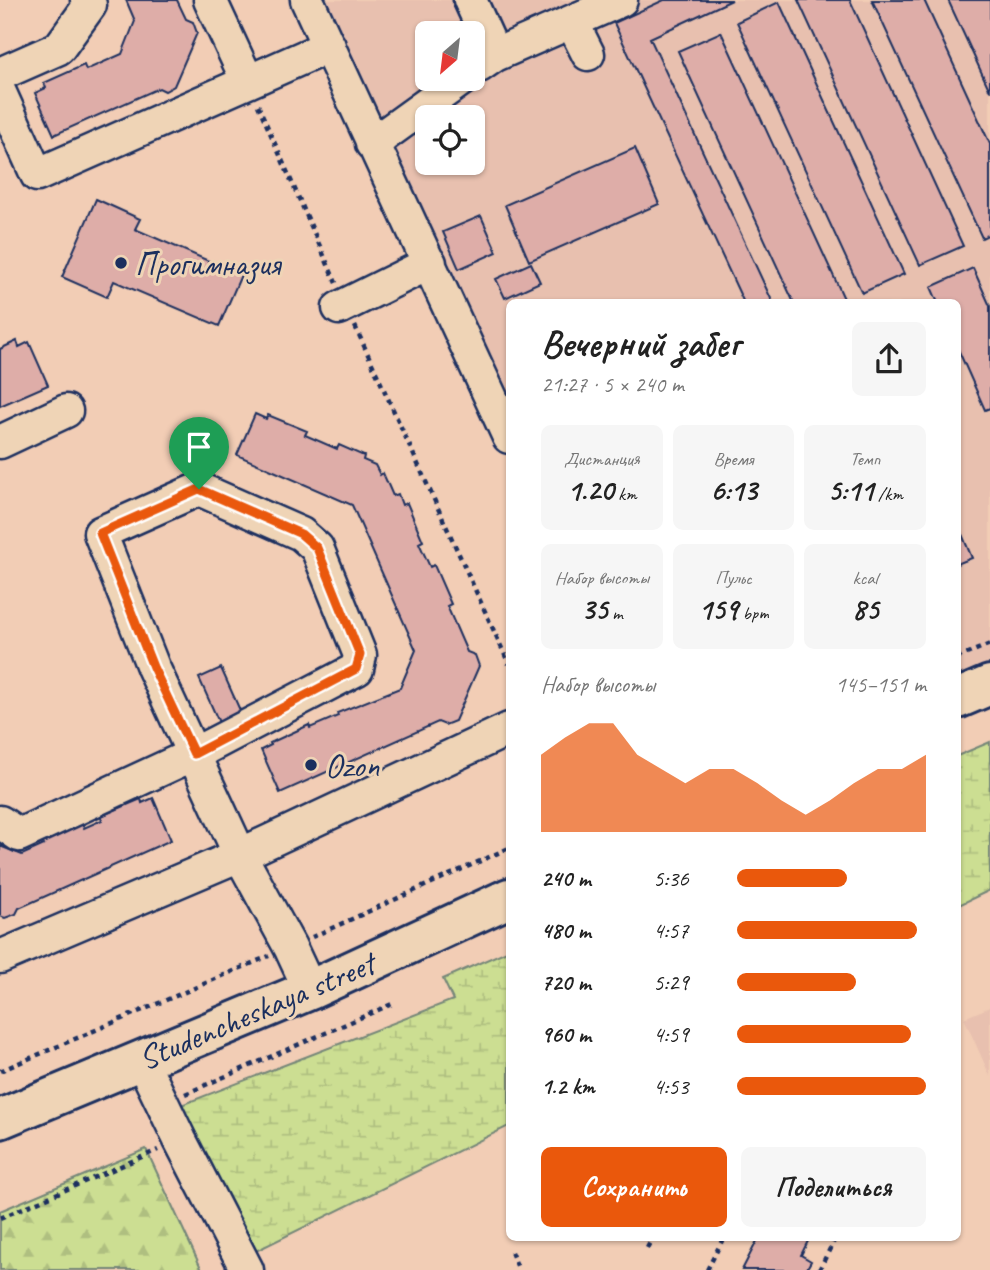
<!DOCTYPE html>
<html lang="ru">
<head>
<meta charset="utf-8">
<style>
  :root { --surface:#fff; --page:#f6f6f6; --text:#222; --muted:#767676; --accent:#ea580c }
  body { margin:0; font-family:Caveat,sans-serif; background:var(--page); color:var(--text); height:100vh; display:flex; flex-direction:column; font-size:26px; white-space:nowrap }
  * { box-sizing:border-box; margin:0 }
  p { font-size:23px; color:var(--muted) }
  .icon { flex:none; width:38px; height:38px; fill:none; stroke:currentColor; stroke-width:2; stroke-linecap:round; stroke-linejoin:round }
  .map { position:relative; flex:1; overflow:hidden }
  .panel { position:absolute; left:506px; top:299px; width:455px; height:942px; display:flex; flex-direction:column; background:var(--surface); border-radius:10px; box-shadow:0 2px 5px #0004 }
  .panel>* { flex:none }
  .needle { width:46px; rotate:208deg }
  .tools { position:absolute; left:415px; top:21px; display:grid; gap:14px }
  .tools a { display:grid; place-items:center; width:70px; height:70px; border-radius:10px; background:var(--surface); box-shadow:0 2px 5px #0004; font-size:35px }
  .pin { position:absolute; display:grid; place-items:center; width:60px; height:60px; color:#fff; margin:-72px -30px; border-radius:50% 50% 50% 0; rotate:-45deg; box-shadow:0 0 7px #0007 }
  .pin .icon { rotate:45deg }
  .round { display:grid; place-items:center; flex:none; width:74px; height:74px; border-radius:10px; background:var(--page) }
  .headline { display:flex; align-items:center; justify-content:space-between; height:119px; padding:0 35px }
  h1 { font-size:38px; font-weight:700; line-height:52px }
  .metrics { display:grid; grid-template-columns:repeat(3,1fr); gap:10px; height:119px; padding:7px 35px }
  .metrics div { display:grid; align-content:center; border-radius:10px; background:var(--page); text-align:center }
  .metrics b { font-size:30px; font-weight:700 }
  .metrics small { font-size:19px; font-weight:400 }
  .metrics p { font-size:19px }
  .chart { height:196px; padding:14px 35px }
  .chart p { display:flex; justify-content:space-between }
  .chart svg { width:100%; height:126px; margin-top:7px; fill:var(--accent); opacity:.7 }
  .cta { display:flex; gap:14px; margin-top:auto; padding:14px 35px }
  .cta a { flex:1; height:80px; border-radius:10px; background:var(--accent); color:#fff; font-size:28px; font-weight:700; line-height:80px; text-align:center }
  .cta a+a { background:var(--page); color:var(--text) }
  ul { padding:0 35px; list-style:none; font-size:23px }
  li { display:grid; grid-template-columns:112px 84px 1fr; align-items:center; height:52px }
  li i { height:18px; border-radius:9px; background:var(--accent) }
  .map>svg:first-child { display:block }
  .built { fill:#e8c0af; fill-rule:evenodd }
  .forest { fill:url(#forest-firs); stroke:#748678; stroke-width:2 }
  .wetland { fill:url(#wetland-marsh); stroke:#748678; stroke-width:2 }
  .building { fill:#deada8; stroke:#1b2f5e; stroke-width:2 }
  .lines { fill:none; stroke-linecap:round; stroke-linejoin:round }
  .minor-casing { stroke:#1b2f5e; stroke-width:37 }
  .major-casing { stroke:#1b2f5e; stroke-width:44 }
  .path { stroke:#1b2f5e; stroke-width:4.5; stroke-dasharray:5 5; stroke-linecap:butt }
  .minor { stroke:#efd4b6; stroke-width:32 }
  .major { stroke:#efd4b6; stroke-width:38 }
  .route-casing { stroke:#fff; stroke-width:14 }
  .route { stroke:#ea580c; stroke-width:9 }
  .poi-dot { fill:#1b2f5e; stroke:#efd4b6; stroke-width:2.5 }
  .labels { text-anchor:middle; stroke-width:6; stroke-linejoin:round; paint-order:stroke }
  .poi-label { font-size:33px; fill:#1b2f5e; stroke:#efd4b6; text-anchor:start }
  .street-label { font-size:33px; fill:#1b2f5e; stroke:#efd4b6 }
</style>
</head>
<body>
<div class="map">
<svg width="990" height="1270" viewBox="0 0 990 1270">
  <defs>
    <pattern id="forest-firs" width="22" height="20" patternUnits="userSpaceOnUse" patternTransform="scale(1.75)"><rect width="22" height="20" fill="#ccde92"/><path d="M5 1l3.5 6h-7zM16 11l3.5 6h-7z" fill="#afbf80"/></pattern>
    <pattern id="wetland-marsh" width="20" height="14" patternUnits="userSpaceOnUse" patternTransform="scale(1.75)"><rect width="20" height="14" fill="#ccde92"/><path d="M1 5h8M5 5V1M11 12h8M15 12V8" fill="none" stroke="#afbf80"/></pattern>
  </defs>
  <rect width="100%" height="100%" fill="#f2cdb5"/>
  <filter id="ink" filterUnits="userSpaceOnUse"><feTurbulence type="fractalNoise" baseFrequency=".0143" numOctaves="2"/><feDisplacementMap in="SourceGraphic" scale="14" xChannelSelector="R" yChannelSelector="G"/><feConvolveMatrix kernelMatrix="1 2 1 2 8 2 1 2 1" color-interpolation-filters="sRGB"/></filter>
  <g filter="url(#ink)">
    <path class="built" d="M323 0H990V662L957 676V303H509V402ZM427 33H472V79H427ZM427 117H472V163H427Z
      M990 1007V1076L964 1018Z"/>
    <path class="forest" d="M146 1149 202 1270H0V1211Z"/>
    <path class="wetland" d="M990 742V890L957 906V756Z
      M509 950V1126L256 1251 181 1105 453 1000 443 979Z"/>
    <path class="building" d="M126 0H177L186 19 193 22 197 33 174 86 165 91 159 88 54 135 35 93 46 88 44 83 84 65 86 70 122 54 135 21Z
      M664 0H732L650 38 773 303H744L614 23Z
      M798 0H850L963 246 920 265Z
      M872 0H924L990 144V234L982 238Z
      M948 0H990V91Z
      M779 2 904 274 862 293 737 22Z
      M721 32 846 303H794L678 51Z
      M427 127V150L417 131Z
      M635 148 659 204 529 261 505 205Z
      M96 199 140 219 135 229 241 275 219 326 114 281 107 297 62 277Z
      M481 216 497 252 459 269 443 232Z
      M531 263 540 282 505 298 496 279Z
      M973 268 990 306V408L985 410 957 347V303H938L931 287Z
      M17 341 19 347 29 342 48 385 0 406V349Z
      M255 414 266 419 268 415 307 431 305 435 337 449 339 445 364 456 363 460 375 465 380 475 383 473 393 496 398 494 402 505 407 503 423 541 419 543 430 567 434 565 451 604 447 606 467 652 475 655 479 666 455 721 445 725 438 722 280 793 261 750 271 745 270 743 309 725 310 728 338 716 337 713 400 688 416 650 352 505 237 455Z
      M961 532 972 558 957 564V533Z
      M221 668 243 717 221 727 199 678Z
      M153 798 171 840 19 908 16 914 5 918 0 916V846L22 855 44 845 42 842 82 824 84 828 102 820 101 816 141 799 142 803Z
      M759 1237H810L801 1255 811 1261 806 1270H742Z"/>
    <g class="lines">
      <g class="minor-casing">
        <path id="minor" d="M210 0 248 82
          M307 0 509 437
          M470 0 495 55 479 66
          M572 22 588 54
          M495 55 621 0
          M0 74 59 48 90 5 87 0
          M0 93 37 175 329 46
          M372 144 462 79
          M339 308 430 263
          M0 442 66 411
          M0 822 19 835 194 754 357 669 360 655 317 548 301 534 199 489 100 533 153 667 240 855 290 947 310 990
          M0 957 240 855 509 729
          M141 1059 180 1140 247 1270"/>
      </g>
      <g class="major-casing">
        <path id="major" d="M957 699 990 685
          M0 1119 310 990 509 898"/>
      </g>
      <path class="path" d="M258 105 336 283
        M355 326 509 664
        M957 658 990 644
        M312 937 509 848
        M0 1071 269 956
        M185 1094 392 1004
        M0 1218 158 1150
        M647 1248 653 1237
        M511 1252 519 1270
        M707 1270 724 1237
        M819 1270 836 1237"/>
      <use href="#minor" class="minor"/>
      <use href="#major" class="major"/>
    </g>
  </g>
  <g class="lines" filter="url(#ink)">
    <g class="route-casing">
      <path id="route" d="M199 489 301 534 317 548 360 655 356 669 194 754 153 667 100 533Z"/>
    </g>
    <use href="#route" class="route"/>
  </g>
  <g class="poi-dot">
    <circle cx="121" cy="263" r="7"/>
    <circle cx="311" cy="765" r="7"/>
  </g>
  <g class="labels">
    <g class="poi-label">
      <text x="135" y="275">Прогимназия</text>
      <text x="325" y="777">Ozon</text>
    </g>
    <g class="street-label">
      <text transform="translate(256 1010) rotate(-23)" y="12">Studencheskaya street</text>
    </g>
  </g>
</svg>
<div class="tools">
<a><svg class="needle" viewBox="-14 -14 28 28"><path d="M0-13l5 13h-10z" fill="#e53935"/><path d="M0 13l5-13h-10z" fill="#767676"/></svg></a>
<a><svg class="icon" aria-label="locate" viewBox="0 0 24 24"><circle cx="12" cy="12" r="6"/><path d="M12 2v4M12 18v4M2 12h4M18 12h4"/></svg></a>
</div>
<div class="pin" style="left:199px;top:489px;background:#1e9e55"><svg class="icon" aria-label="arrive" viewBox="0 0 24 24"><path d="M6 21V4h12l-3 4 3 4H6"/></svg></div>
<section class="panel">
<div class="headline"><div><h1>Вечерний забег</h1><p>21:27 · 5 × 240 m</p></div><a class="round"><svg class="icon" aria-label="share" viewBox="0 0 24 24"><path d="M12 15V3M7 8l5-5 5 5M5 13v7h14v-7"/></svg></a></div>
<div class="metrics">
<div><p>Дистанция</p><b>1.20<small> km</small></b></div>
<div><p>Время</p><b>6:13</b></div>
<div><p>Темп</p><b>5:11<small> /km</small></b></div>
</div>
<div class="metrics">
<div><p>Набор высоты</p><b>35<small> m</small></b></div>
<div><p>Пульс</p><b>159<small> bpm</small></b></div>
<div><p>kcal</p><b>85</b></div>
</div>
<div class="chart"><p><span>Набор высоты</span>145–151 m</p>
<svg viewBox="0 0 160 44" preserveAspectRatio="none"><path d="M0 44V17L10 11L20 6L30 6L40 17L50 22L60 27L70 22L80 22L90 27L100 33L110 38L120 33L130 27L140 22L150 22L160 17V44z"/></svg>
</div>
<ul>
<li><b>240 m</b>5:36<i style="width:58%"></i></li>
<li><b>480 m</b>4:57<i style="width:95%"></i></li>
<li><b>720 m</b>5:29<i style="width:63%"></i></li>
<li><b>960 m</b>4:59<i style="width:92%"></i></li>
<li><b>1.2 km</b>4:53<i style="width:100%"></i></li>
</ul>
<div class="cta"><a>Сохранить</a><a>Поделиться</a></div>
</section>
</div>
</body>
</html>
